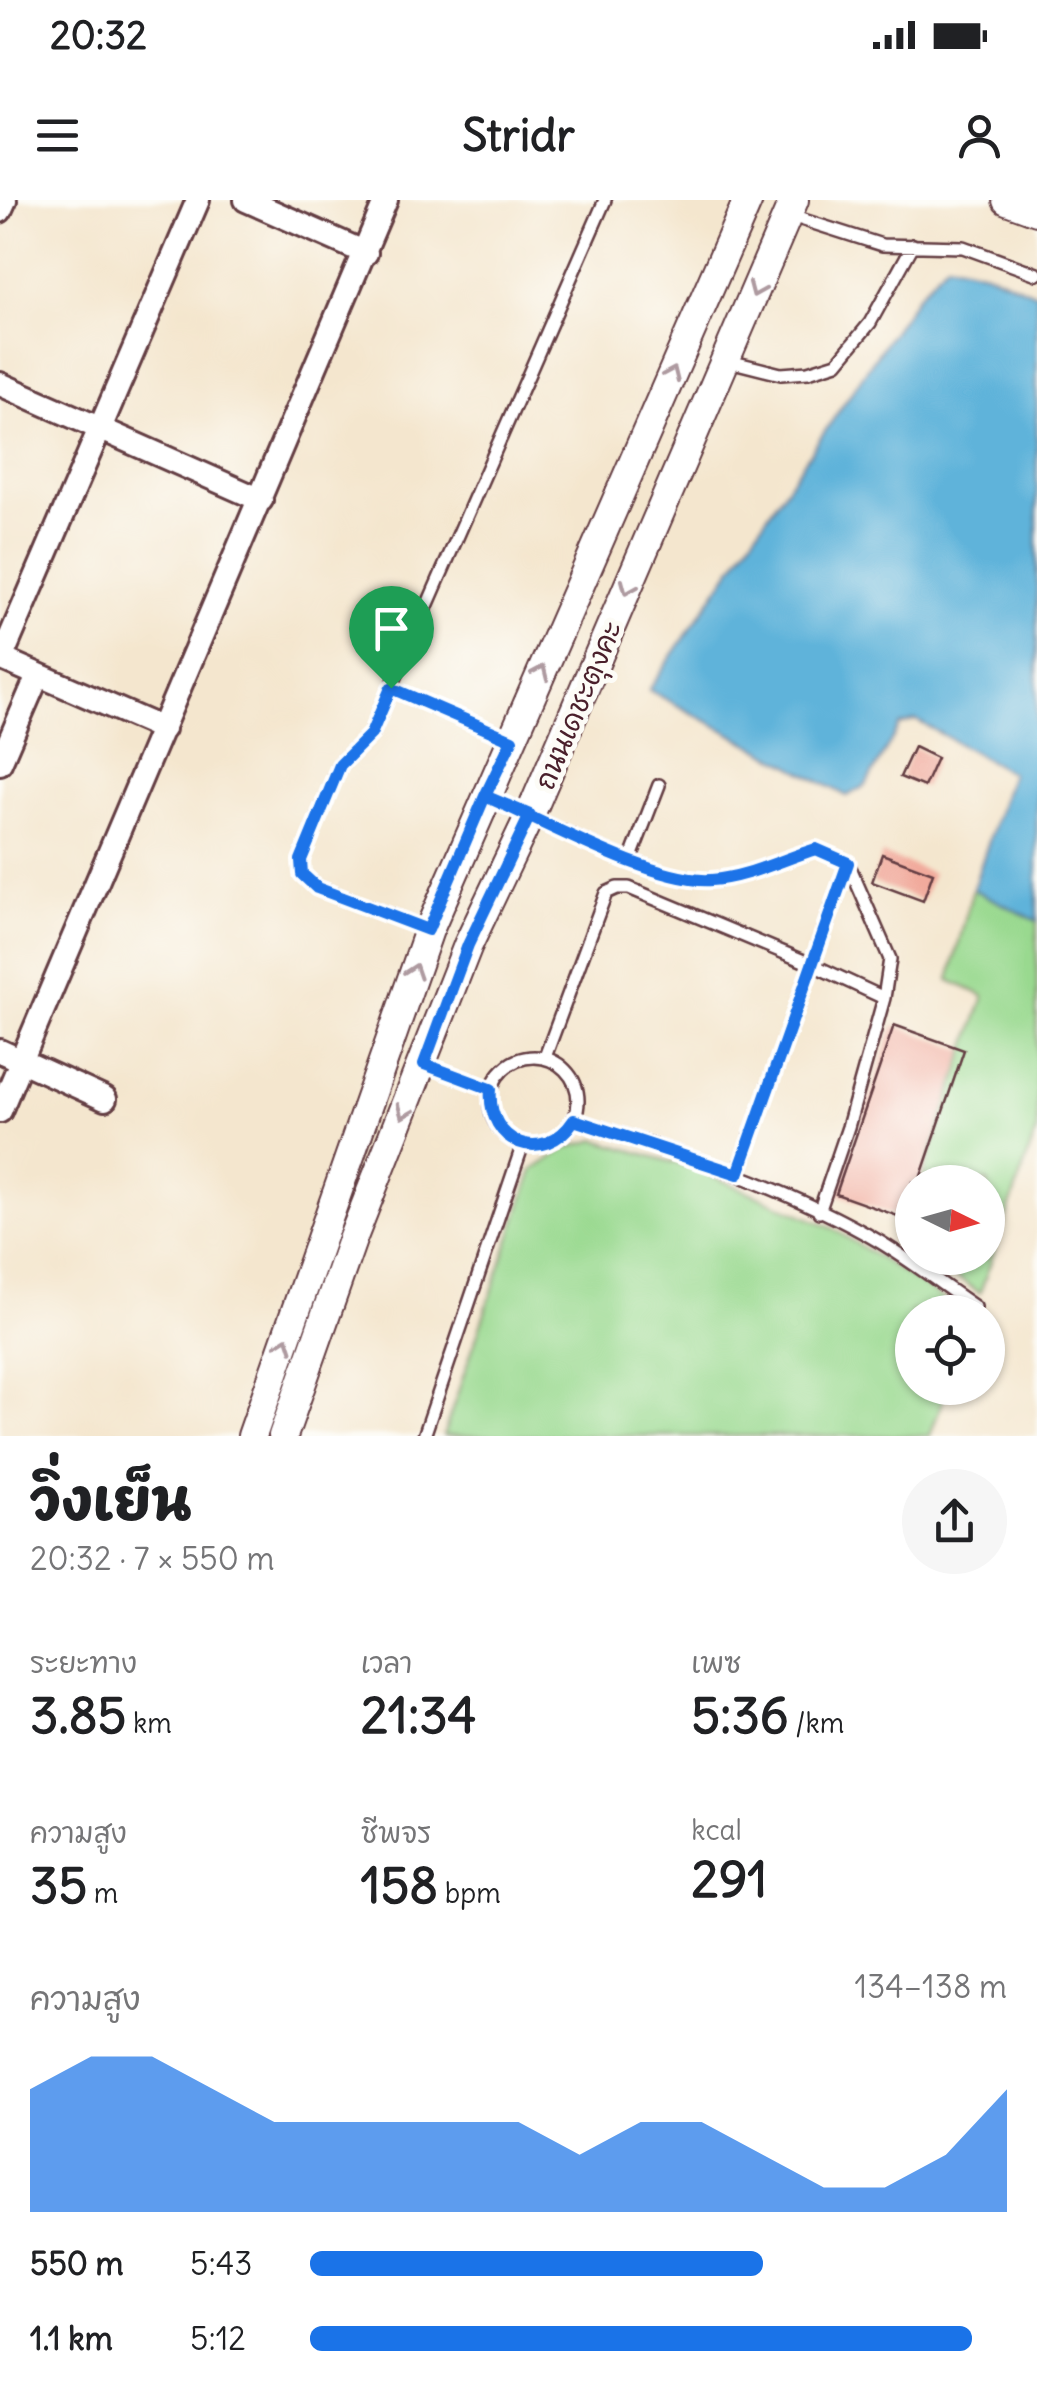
<!DOCTYPE html>
<html lang="th">
<head>
<meta charset="utf-8">
<style>
  :root { --surface:#fff; --page:#f6f6f6; --text:#202124; --muted:#757577; --accent:#1a73e8 }
  body { margin:0; font-family:Delius,"Playpen Sans Thai",sans-serif; background:var(--page); color:var(--text); height:100vh; display:flex; flex-direction:column; font-size:38px; white-space:nowrap }
  * { box-sizing:border-box; margin:0 }
  p { font-size:32px; color:var(--muted) }
  .icon { flex:none; width:55px; height:55px; fill:none; stroke:currentColor; stroke-width:2; stroke-linecap:round; stroke-linejoin:round }
  .map { position:relative; height:1236px; overflow:hidden }
  .side { display:flex; flex-direction:column; background:var(--surface); flex:1 }
  .side>* { flex:none }
  .needle { width:65px; rotate:95deg }
  .buttons { position:absolute; left:895px; top:965px; display:grid; gap:20px }
  .buttons a { display:grid; place-items:center; width:110px; height:110px; border-radius:50%; background:var(--surface); box-shadow:0 2px 8px #0004; font-size:50px }
  .pin { position:absolute; display:grid; place-items:center; width:85px; height:85px; color:#fff; margin:-102px -42px; border-radius:50% 50% 50% 0; rotate:-45deg; box-shadow:0 0 10px #0007 }
  .pin .icon { rotate:45deg }
  .round { display:grid; place-items:center; flex:none; width:105px; height:105px; border-radius:52px; background:var(--page) }
  .head { display:flex; align-items:center; justify-content:space-between; height:170px; padding:0 30px }
  h1 { font-size:55px; font-weight:800; line-height:75px }
  .figures { display:grid; grid-template-columns:repeat(3,1fr); gap:15px; height:170px; padding:10px 30px }
  .figures div { display:grid; align-content:center }
  .figures b { font-size:50px; font-weight:800 }
  .figures small { font-size:28px; font-weight:400 }
  .figures p { font-size:28px }
  .chart { height:280px; padding:20px 30px }
  .chart p { display:flex; justify-content:space-between }
  .chart svg { width:100%; height:180px; margin-top:10px; fill:var(--accent); opacity:.7 }
  ul { padding:0 30px; list-style:none; font-size:32px }
  li { display:grid; grid-template-columns:160px 120px 1fr; align-items:center; height:75px }
  li i { height:25px; border-radius:12px; background:var(--accent) }
  .status { display:flex; justify-content:space-between; align-items:center; height:70px; padding:0 50px; background:var(--surface); direction:ltr }
  .status svg { height:28px; fill:currentColor }
  header { display:flex; justify-content:space-between; align-items:center; height:130px; padding:0 30px; background:var(--surface); font-size:45px; font-weight:800 }
  .map>svg:first-child { display:block }
  .green { fill:#99d98f; stroke:#727c5d; stroke-width:2.5 }
  .water { fill:#5eb3da; stroke:#546982; stroke-width:2.5 }
  .building { fill:#f1aa9c }
  .lines { fill:none; stroke-linecap:round; stroke-linejoin:round }
  .service-casing { stroke:#643d43; stroke-width:16 }
  .minor-casing { stroke:#643d43; stroke-width:28 }
  .tertiary-casing { stroke:#643d43; stroke-width:32 }
  .service { stroke:#fff; stroke-width:11 }
  .minor { stroke:#fff; stroke-width:22 }
  .tertiary { stroke:#fff; stroke-width:28 }
  .oneway { stroke:#ae9aa0 }
  .route-casing { stroke:#fff; stroke-width:20 }
  .route { stroke:#1a73e8; stroke-width:12 }
  .labels { text-anchor:middle; stroke-width:10; stroke-linejoin:round; paint-order:stroke }
  .street-label { font-size:28px; fill:#4a1f2b; stroke:#fdfcf7 }
</style>
</head>
<body>
<div class="status"><b>20:32</b><svg viewBox="0 0 49 12"><path d="M0 12V9h3v3zM5 12V6h3v6zM10 12V3h3v9zM15 12V0h3v12zM26 1h20v11H26zM47 4h2v5h-2z"/></svg></div>
<header><svg class="icon" aria-label="menu" viewBox="0 0 24 24"><path d="M4 6h16M4 12h16M4 18h16"/></svg>Stridr<svg class="icon" aria-label="person" viewBox="0 0 24 24"><circle cx="12" cy="8" r="4"/><path d="M4 21q1-7 8-7t8 7"/></svg></header>
<div class="map">
<svg width="1037" height="1236" viewBox="0 0 1037 1236">
  <rect width="100%" height="100%" fill="#fdfcf7"/>
  <filter id="ink" filterUnits="userSpaceOnUse"><feTurbulence type="fractalNoise" baseFrequency=".01" numOctaves="2"/><feDisplacementMap in="SourceGraphic" scale="20" xChannelSelector="R" yChannelSelector="G"/><feConvolveMatrix kernelMatrix="1 2 1 2 8 2 1 2 1" color-interpolation-filters="sRGB"/></filter>
  <filter id="wash" filterUnits="userSpaceOnUse"><feTurbulence type="fractalNoise" baseFrequency=".0048" numOctaves="4" result="noise"/><feDisplacementMap in="SourceGraphic" scale="40" xChannelSelector="R" yChannelSelector="G"/><feGaussianBlur stdDeviation="2.25" result="paint"/><feColorMatrix in="noise" values="0 0 0 0 0 0 0 0 0 0 0 0 0 0 0 0 0 1.4 0 .05"/><feComposite in="paint" operator="in"/></filter>
  <g filter="url(#wash)">
    <rect width="100%" height="100%" fill="#f4e6ce"/>
    <path class="green" d="M973 689 1037 721V929L980 1093 928 1058H988V982H921L984 796 949 780Z
      M596 940 696 969 832 1028 964 1112H912V1188H947L930 1236H443L533 970 567 948Z"/>
    <path class="water" d="M947 63 986 72 1037 94V721L973 689 1011 573 916 520 900 525 866 585 847 596 649 490 917 96Z"/>
    <g id="blocks">
      <path class="building" d="M914 547 937 558 924 587 900 577Z
        M882 654 933 673 923 701 872 682Z
        M894 825 964 850 919 982H912V1000L906 1019 836 994Z"/>
    </g>
  </g>
  <g filter="url(#ink)">
    <use href="#blocks" fill-opacity="0" stroke="#643d43" stroke-width="2.5"/>
    <g class="lines">
      <g class="service-casing">
        <path id="service" d="M788 15 882 45 963 47 1037 74
          M725 160 781 174 808 172 837 163 870 123 913 45
          M391 488 511 540
          M489 598C543 620 660 685 713 680 747 677 783 659 816 649L848 663 738 973
          M630 660 659 585
          M429 730 317 688 302 674 301 660 340 565 371 534 605 0
          M490 901a44 44 0 1 1 88 0a44 44 0 1 1-88 0Z
          M545 857 606 693 617 688H629L811 764 884 798
          M423 864 491 889
          M575 920C679 953 785 986 880 1042 913 1062 944 1086 975 1107
          M819 1012 848 927 884 798 890 759 848 663
          M424 1236 523 944"/>
      </g>
      <g class="minor-casing">
        <path id="minor" d="M246 0 366 53
          M0 11 5 0
          M0 184 261 300
          M0 458 163 529
          M1 459 198 0
          M0 563 38 475
          M0 851 105 899
          M0 911 386 0"/>
      </g>
      <g class="tertiary-casing">
        <path id="tertiary" d="M1007 0 1037 11
          M252 1236 429 730 748 0
          M283 1236 352 1040 468 745 530 615 794 0"/>
      </g>
      <use href="#service" class="service"/>
      <use href="#minor" class="minor"/>
      <use href="#tertiary" class="tertiary"/>
    </g>
    <defs><path id="oneway-chevron" d="M-2-3.5L2.5 0L-2 3.5" fill="none" stroke-width="1.6" stroke-linecap="round" stroke-linejoin="round" transform="scale(2.5)"/></defs>
    <g class="oneway">
      <use href="#oneway-chevron" transform="translate(756 90) rotate(113)"/>
      <use href="#oneway-chevron" transform="translate(672 174) rotate(-66)"/>
      <use href="#oneway-chevron" transform="translate(628 388) rotate(113)"/>
      <use href="#oneway-chevron" transform="translate(541 472) rotate(-66)"/>
      <use href="#oneway-chevron" transform="translate(414 771) rotate(-71)"/>
      <use href="#oneway-chevron" transform="translate(404 912) rotate(112)"/>
      <use href="#oneway-chevron" transform="translate(285 1144) rotate(-70)"/>
    </g>
  </g>
  <g class="lines" filter="url(#ink)">
    <g class="route-casing">
      <path id="route" d="M391 488 512 540 485 596 530 615 468 745 424 864 491 889C486 944 544 966 574 920L738 974 848 663 816 649C783 659 746 678 711 680 656 684 541 620 485 596L428 730 317 688 302 674 301 660 340 565 371 534 391 488"/>
    </g>
    <use href="#route" class="route"/>
  </g>
  <g class="labels">
    <g class="street-label">
      <text transform="translate(578 505) rotate(-67)" y="10">ถนนเดชะตุงคะ</text>
    </g>
  </g>
</svg>
<div class="buttons">
<a><svg class="needle" viewBox="-14 -14 28 28"><path d="M0-13l5 13h-10z" fill="#e53935"/><path d="M0 13l5-13h-10z" fill="#757577"/></svg></a>
<a><svg class="icon" aria-label="locate" viewBox="0 0 24 24"><circle cx="12" cy="12" r="6"/><path d="M12 2v4M12 18v4M2 12h4M18 12h4"/></svg></a>
</div>
<div class="pin" style="left:391px;top:488px;background:#1e9e55"><svg class="icon" aria-label="arrive" viewBox="0 0 24 24"><path d="M6 21V4h12l-3 4 3 4H6"/></svg></div>
</div>
<section class="side">
<div class="head"><div><h1>วิ่งเย็น</h1><p>20:32 · 7 × 550 m</p></div><a class="round"><svg class="icon" aria-label="share" viewBox="0 0 24 24"><path d="M12 15V3M7 8l5-5 5 5M5 13v7h14v-7"/></svg></a></div>
<div class="figures">
<div><p>ระยะทาง</p><b>3.85<small> km</small></b></div>
<div><p>เวลา</p><b>21:34</b></div>
<div><p>เพซ</p><b>5:36<small> /km</small></b></div>
</div>
<div class="figures">
<div><p>ความสูง</p><b>35<small> m</small></b></div>
<div><p>ชีพจร</p><b>158<small> bpm</small></b></div>
<div><p>kcal</p><b>291</b></div>
</div>
<div class="chart"><p><span>ความสูง</span>134–138 m</p>
<svg viewBox="0 0 160 44" preserveAspectRatio="none"><path d="M0 44V14L10 6L20 6L30 14L40 22L50 22L60 22L70 22L80 22L90 30L100 22L110 22L120 30L130 38L140 38L150 30L160 14V44z"/></svg>
</div>
<ul>
<li><b>550 m</b>5:43<i style="width:65%"></i></li>
<li><b>1.1 km</b>5:12<i style="width:95%"></i></li>
</ul>
</section>
</body>
</html>
